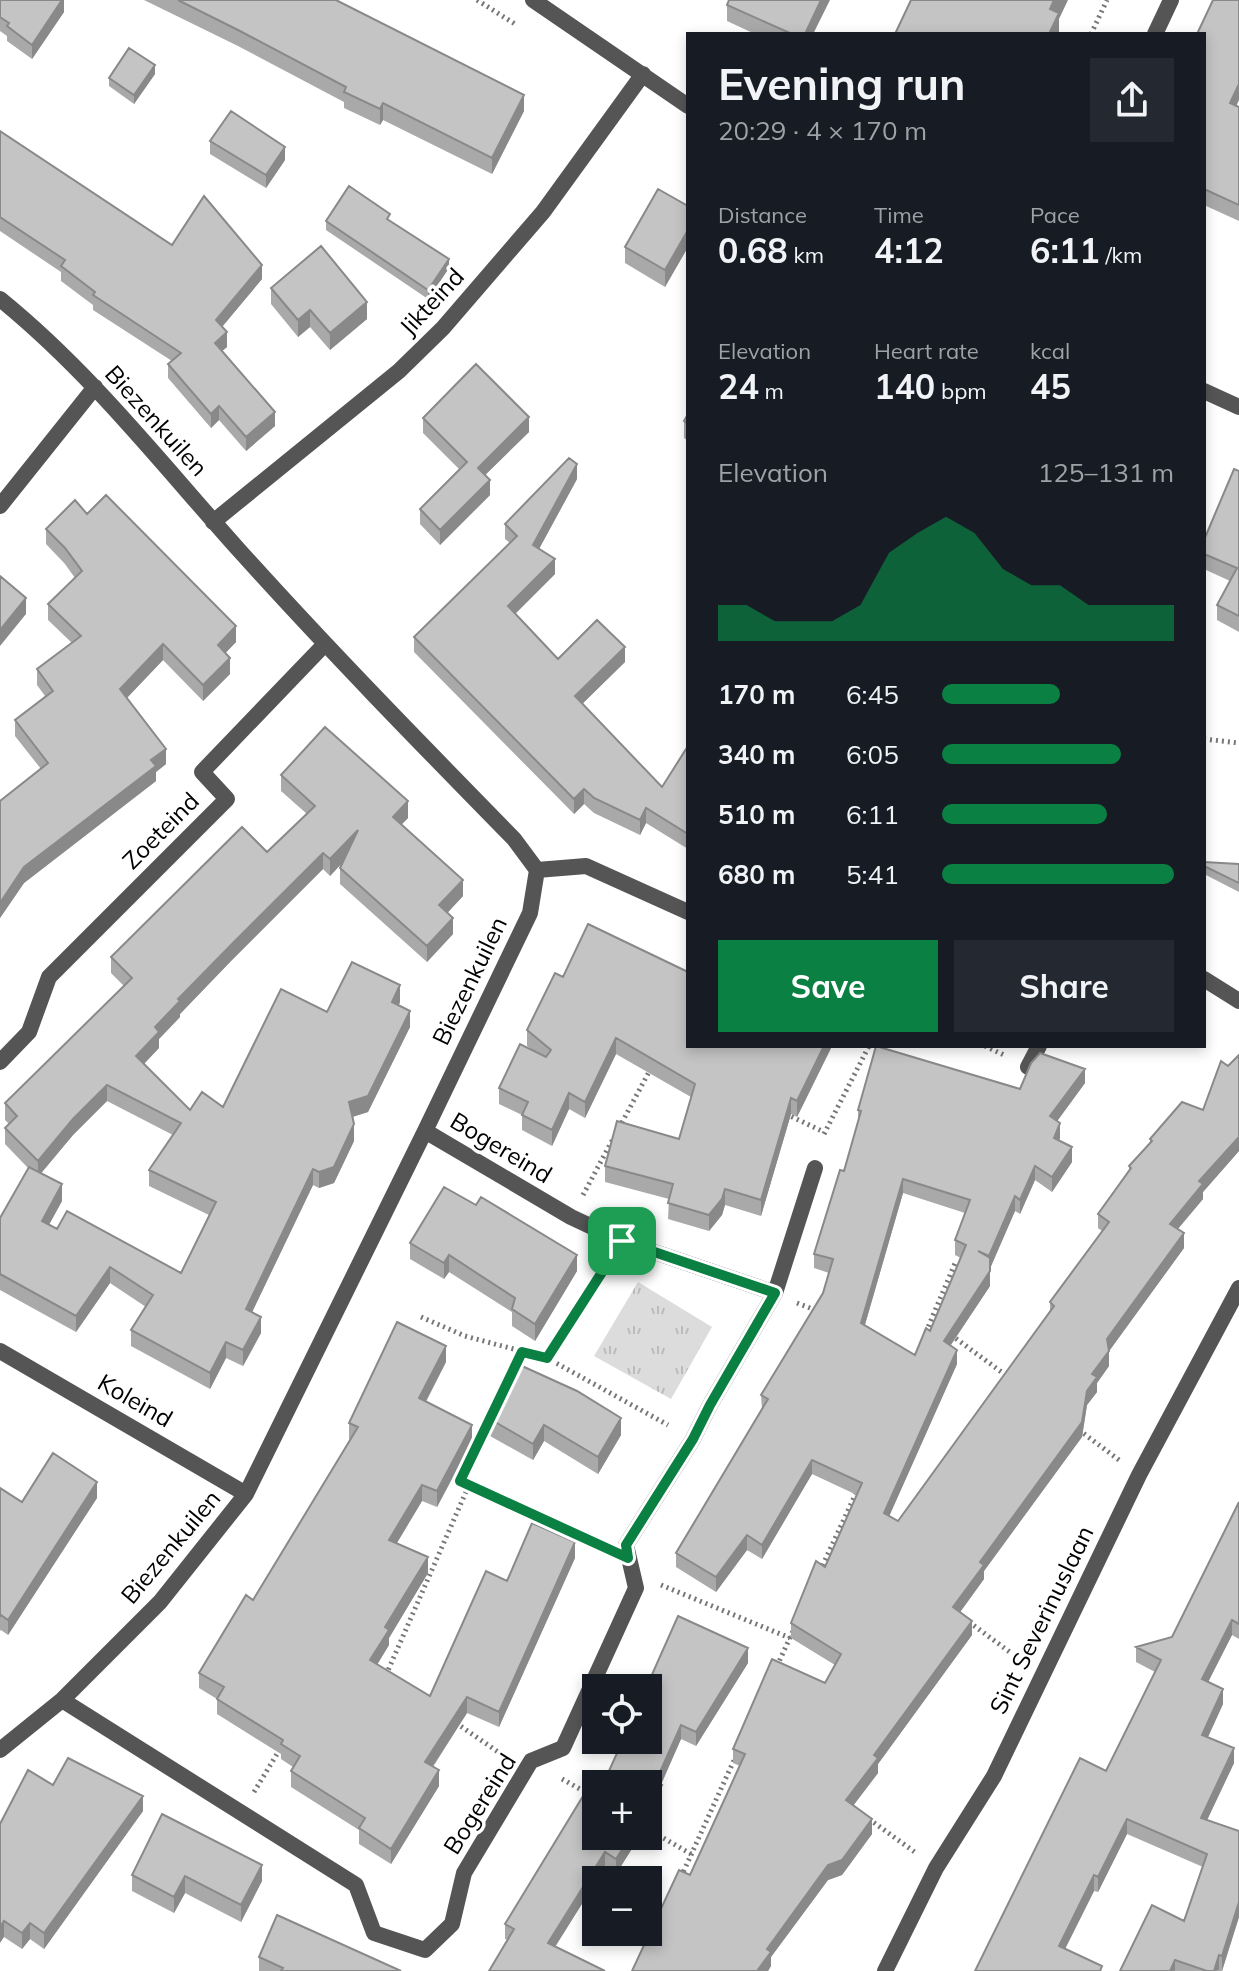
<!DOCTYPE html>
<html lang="en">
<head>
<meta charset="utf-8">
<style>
  :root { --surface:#171b24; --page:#242831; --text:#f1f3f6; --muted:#9ea1a6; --accent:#0b8043 }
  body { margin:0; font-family:Mulish,sans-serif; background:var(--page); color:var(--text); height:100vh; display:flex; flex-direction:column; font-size:30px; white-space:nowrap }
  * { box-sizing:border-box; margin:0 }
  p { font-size:26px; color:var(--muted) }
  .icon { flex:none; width:44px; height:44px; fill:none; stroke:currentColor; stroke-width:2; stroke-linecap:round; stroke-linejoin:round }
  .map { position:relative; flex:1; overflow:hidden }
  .sheet { position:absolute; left:686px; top:32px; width:520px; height:1016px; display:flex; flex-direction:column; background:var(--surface); border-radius:0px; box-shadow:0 4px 12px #0003 }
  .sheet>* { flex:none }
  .buttons { position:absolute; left:582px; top:1674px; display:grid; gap:16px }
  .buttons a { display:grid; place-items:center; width:80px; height:80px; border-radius:0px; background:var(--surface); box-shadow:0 4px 12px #0003; font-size:40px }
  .pin { position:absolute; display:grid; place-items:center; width:68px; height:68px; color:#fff; margin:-34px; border-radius:16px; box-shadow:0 4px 12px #0006 }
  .round { display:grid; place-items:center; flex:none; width:84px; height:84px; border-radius:0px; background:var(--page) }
  .head { display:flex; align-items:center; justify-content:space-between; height:136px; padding:0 32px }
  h1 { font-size:44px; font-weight:700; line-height:60px }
  .figures { display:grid; grid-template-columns:repeat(3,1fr); gap:12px; height:136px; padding:8px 32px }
  .figures div { display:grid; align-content:center }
  .figures b { font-size:34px; font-weight:700 }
  .figures small { font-size:22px; font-weight:400 }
  .figures p { font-size:22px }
  .chart { height:224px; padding:16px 32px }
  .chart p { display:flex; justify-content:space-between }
  .chart svg { width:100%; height:144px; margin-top:8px; fill:var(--accent); opacity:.7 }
  .primary-button { display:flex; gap:16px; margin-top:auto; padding:16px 32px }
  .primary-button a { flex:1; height:92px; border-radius:0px; background:var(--accent); color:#fff; font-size:32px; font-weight:700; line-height:92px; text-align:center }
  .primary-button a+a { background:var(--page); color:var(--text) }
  ul { padding:0 32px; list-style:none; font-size:26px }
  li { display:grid; grid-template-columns:128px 96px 1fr; align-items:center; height:60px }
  li i { height:20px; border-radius:10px; background:var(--accent) }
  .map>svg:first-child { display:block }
  .park { fill:url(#park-tufts) }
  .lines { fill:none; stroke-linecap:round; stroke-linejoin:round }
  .path { stroke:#777; stroke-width:5; stroke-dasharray:2 4; stroke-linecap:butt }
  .service { stroke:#555; stroke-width:16 }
  .minor { stroke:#555; stroke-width:16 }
  .tertiary { stroke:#555; stroke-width:16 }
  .wall { fill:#a9a9a9; fill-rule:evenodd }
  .shaded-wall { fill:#898989 }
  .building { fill:#c4c4c4; stroke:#898989; stroke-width:2; fill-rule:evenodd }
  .route-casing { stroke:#fff; stroke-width:16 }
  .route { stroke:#0b8043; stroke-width:10 }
  .labels { text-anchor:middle; stroke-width:7; stroke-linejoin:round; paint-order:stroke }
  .street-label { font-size:24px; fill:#000; stroke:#fff }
</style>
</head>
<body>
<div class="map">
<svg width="1239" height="1971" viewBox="0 0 1239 1971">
  <defs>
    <pattern id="park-tufts" width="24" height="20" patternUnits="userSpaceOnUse" patternTransform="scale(2)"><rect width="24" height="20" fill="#dcdcdc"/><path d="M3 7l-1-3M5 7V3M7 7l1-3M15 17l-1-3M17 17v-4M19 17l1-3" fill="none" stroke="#bbb"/></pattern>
  </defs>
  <rect width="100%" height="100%" fill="#fff"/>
  <path class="park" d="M638 1282 712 1327 671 1399 594 1356Z"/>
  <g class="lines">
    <path class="path" d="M477 0 515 24
      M1091 34 1107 0
      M1204 739 1239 743
      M985 1046 1006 1056
      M786 1114 824 1132
      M619 1128 650 1070
      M824 1134 869 1046
      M583 1195 614 1137
      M797 1303 818 1311
      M421 1317 465 1336 547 1358 668 1425
      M926 1332 956 1261
      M951 1335 1007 1376
      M547 1358 607 1265
      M1079 1430 1119 1460
      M469 1485 460 1481 522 1352
      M820 1571 858 1489
      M661 1585 790 1638
      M969 1622 1022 1661
      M777 1666 793 1631
      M386 1675 469 1485 598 1544
      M456 1723 504 1756
      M562 1779 596 1798
      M254 1792 280 1749
      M869 1819 916 1853
      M648 1829 691 1854
      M681 1877 735 1758"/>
    <path class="service" d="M1204 979 1239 1001
      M1028 1067 1039 1046"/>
    <path class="minor" d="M533 0 688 106
      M1155 34 1171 0
      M0 299C90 372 161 463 238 549 327 648 420 743 514 839L537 870 530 913 425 1131 246 1494 160 1602 62 1700 0 1750
      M1204 391 1239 407
      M0 506 95 387
      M213 522 399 371 443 328 543 212 643 74
      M537 870 586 866 688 912
      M0 1062 29 1032 49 977 227 799 202 772 324 645
      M425 1131 571 1217 622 1241 775 1293
      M0 1351 246 1494
      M62 1700 356 1885 374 1933 425 1950 452 1924 464 1873 531 1761 563 1748 636 1588 626 1545 693 1439 710 1405 775 1293 815 1168"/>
    <path class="tertiary" d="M885 1971 936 1868 994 1776 1139 1475 1239 1288"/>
  </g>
  <path class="wall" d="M0 0H64V12L32 59 7 41V36L0 31Z
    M144 0H336L524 111 492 174 383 120 380 125 344 108V102L238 46Z
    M828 3 813 34H755L727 21V5Z
    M1204 34 1237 105 1239 107V221L1204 205Z
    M155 74 134 104 109 86V78Z
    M0 131 172 245 262 279 222 327 227 347 222 351 275 426 246 451 219 420 211 428 168 378V364L172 361 93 310V305L61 281V272L0 231Z
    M210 141 285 160 266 188 210 154Z
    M688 206V247L665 287 625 263V247Z
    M326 221H390L449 268 428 299 326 230Z
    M271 288 367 319 330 350 310 327 298 337 271 304Z
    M688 414V441L684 438V421Z
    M423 418 529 432 485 475 490 495 440 545 420 524V509L460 470 423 433Z
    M1239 471V632L1217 620V605L1230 581 1204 569V540Z
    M577 479 539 549 555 574 515 614 558 659 625 662 582 704 662 787 688 746V849L646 823 640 835 594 813 584 804 574 814 414 652V637L510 543 505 539V524Z
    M87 514 236 642 225 653 230 674 203 701 163 660 127 698 166 764 156 772V781L24 883 0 918V801L41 769 15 736V720L45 696 37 685V669L72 643 48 620V604L75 578 65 564 46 544V529Z
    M281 775 408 818 401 825 463 896 447 913 453 934 427 962 340 884V868L342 863 330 876 323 869 231 961 180 1014V1017L159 1039V1048L144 1064 190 1110 223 1107 327 1012 400 1002 399 1005 410 1027 368 1112 352 1117 354 1141 334 1183 319 1188 313 1185 252 1312 261 1333 243 1366 226 1358 210 1389 131 1346V1330L146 1307 110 1283 76 1332 0 1290V1218L28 1168 5 1144V1128L9 1124 5 1120V1103L124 986 111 973V957L267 852 307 814 281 791ZM107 1101 173 1135 149 1170V1186L209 1215 181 1273 57 1229 49 1225 62 1201 41 1173 73 1135Z
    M1204 862 1239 864V892L1204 874Z
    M563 977 832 1046 797 1117 791 1114 761 1216 725 1205 722 1215 709 1231 668 1219 669 1199 605 1182V1166L679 1139 691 1097 616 1054 585 1118 569 1109 552 1146 522 1130V1115L499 1104V1088L534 1051 527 1046V1030Z
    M1239 1055V1151L1203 1192V1199L1178 1229 1184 1248 1109 1351V1366L1097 1383V1392L1087 1405 1082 1437 984 1571V1579L960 1612 972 1635 878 1764V1773L853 1806 872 1834 842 1875 828 1880 771 1957V1966L768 1971H632L690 1875 740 1766 733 1763V1749L825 1683 835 1665 791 1638V1623L825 1567 857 1495 812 1474 762 1559 747 1550 716 1592 676 1567V1553L762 1410 761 1395 823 1293 829 1273 814 1268V1254L844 1171 858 1123V1110L1020 1089 1085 1083 1057 1121 1060 1138 1059 1140 1072 1162 1052 1192 1035 1180 1020 1214 1015 1211 990 1268V1286L951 1345 957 1364 889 1516 898 1521 1050 1311V1302L1102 1231 1098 1228V1214L1129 1170V1166L1150 1143V1139L1203 1110 1228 1066ZM903 1193 965 1213 955 1240V1255L961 1258 930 1331 915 1355 865 1325Z
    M410 1243 577 1271 535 1341 512 1326V1312L449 1272 444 1279 410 1259Z
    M446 1362 426 1402 472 1441 437 1507 422 1501 397 1543 428 1573 389 1638V1645L377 1665 430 1696 507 1581 575 1558 499 1727 467 1713 433 1767 439 1786 391 1864 359 1844V1830L291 1787V1771L293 1767 281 1759V1754L217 1714V1699L199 1688V1673L253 1600 350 1439H349V1423Z
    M522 1366 621 1435 598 1474 544 1441 533 1460 490 1436V1419Z
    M0 1488 22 1502 97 1498 8 1635 1 1630 0 1631Z
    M1239 1502V1639L1232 1635 1208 1682 1223 1704 1208 1737 1234 1763 1207 1820 1239 1831V1917L1222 1971H1120L1184 1921 1203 1867 1127 1834 1098 1892 1094 1891 1065 1949 1102 1971H975L1106 1771 1155 1672 1136 1662V1647L1172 1637Z
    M748 1663 696 1746 681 1739 661 1785 662 1800 603 1784Z
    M53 1785 143 1811 44 1949 30 1939 22 1949 4 1937 0 1824Z
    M588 1788 640 1836 616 1874 605 1867 555 1947 508 1940 505 1939V1924Z
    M162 1814 262 1881 241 1922 185 1893 174 1913 132 1891V1875Z
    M259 1957 401 1971H259Z"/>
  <path class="shaded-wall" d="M62 0H64V12L32 59V45Z
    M821 0H830L813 34H805Z
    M1054 0H1068L1059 19V34H1049L1050 9Z
    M155 65V74L134 104V95Z
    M1239 84V100L1230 119V103Z
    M524 95V111L492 174V158Z
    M383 103V120L380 125V109Z
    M285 147V160L266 188V175Z
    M688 230V247L665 287V270Z
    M449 259V268L428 299V290Z
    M262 265V279L216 334V320Z
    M367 302V319L330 350V333Z
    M310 310V327L298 337V320Z
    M227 332V347L215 357V343Z
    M219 406V420L211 428V414Z
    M275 412V426L246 451V437Z
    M529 417V432L478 482V468Z
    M577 464V479L533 560V545Z
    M490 480V495L440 545V530Z
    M555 559V574L508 621V606Z
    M26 598V614L0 646V630Z
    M236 626V642L218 661V645Z
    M163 644V660L120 705V689Z
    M625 647V662L575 711V696Z
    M230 658V674L203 701V685Z
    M166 749V764L156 772V781L24 883 0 918V903L24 867Z
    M584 789V804L574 814V799Z
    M408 801V818L393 833V817Z
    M646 808V823L640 835V820Z
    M358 830V846L330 876V859Z
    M323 853V869L231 961 180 1014V1017L159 1039V1048L136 1072V1056L155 1027 178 999 231 945Z
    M463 880V896L439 922V905Z
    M453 918V934L427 962V946Z
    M400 985V1002L392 1018V1002Z
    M410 1011V1027L368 1112 349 1118V1102Z
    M616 1038V1054L585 1118V1102Z
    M824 1046H832L797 1117V1101Z
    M1085 1069V1083L1050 1131V1116Z
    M107 1085V1101L73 1135 38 1177V1161L73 1119Z
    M569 1093V1109L552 1146V1130Z
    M791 1098V1114L761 1216V1200Z
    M1060 1123V1138L1054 1153V1138Z
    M354 1124V1141L334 1183 319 1188V1172Z
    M1239 1137V1151L1203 1192V1199L1170 1238V1224L1199 1181Z
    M1072 1147V1162L1052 1192V1177Z
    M1035 1166V1180L1020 1214V1200Z
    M313 1169V1185L246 1325V1309Z
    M903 1179V1193L861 1338V1323Z
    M62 1184V1201L42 1237V1221Z
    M725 1189V1205L722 1215 709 1231V1215Z
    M1015 1196V1211L989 1271V1256Z
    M1184 1233V1248L1107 1354V1339Z
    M449 1255V1272L444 1279V1263Z
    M577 1255V1271L535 1341V1324Z
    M110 1267V1283L76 1332V1316Z
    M990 1271V1286L944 1355V1341Z
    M261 1317V1333L243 1366V1350Z
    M226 1342V1358L210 1389V1373Z
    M446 1346V1362L419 1414V1398Z
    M957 1350V1364L884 1528V1513Z
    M1109 1351V1366L1097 1383V1392L1087 1405 1082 1437 984 1571V1579L953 1622V1607L980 1562 1087 1391 1092 1374Z
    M621 1418V1435L598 1474V1457Z
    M472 1425V1441L437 1507V1491Z
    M544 1425V1441L533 1460V1444Z
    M812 1460V1474L762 1559V1545Z
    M97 1482V1498L8 1635V1620Z
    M422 1485V1501L389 1556V1540Z
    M747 1535V1550L716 1592V1577Z
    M575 1542V1558L499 1727V1712Z
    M428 1557V1573L389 1638V1645L370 1676V1660L385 1627Z
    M1232 1620V1635L1202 1694V1679Z
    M972 1621V1635L878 1764V1773L846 1815V1800L874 1755Z
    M748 1648V1663L696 1746V1732Z
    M1223 1689V1704L1202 1750V1735Z
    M467 1697V1713L425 1778V1762Z
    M681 1725V1739L657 1793 662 1785V1800L648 1823V1808L655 1783Z
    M1234 1748V1763L1201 1833V1818Z
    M439 1770V1786L391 1864V1849Z
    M143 1796V1811L44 1949V1933Z
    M872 1819V1834L842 1875 828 1880 771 1957V1966L768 1971H757L767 1949 828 1865Z
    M1127 1819V1834L1098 1892V1877Z
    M631 1836H640L616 1874V1859Z
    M605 1852V1867L548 1958V1943Z
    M262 1865V1881L241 1922V1905Z
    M1094 1875V1891L1059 1961V1946Z
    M185 1876V1893L174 1913V1897Z
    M1239 1902V1917L1222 1971V1956Z
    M4 1921V1937L0 1943V1927Z
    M30 1923V1939L22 1949V1933Z
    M1219 1955V1970L1214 1971Z
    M1175 1960V1971H1170Z"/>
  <path class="building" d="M0 0H62L32 45 7 26 9 23 0 17Z
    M178 0H336L524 95 492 158 383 103 380 109 344 92 346 87 238 30Z
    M729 0H821L805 34H792L727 5Z
    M911 0H1054L1050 9 1059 13 1049 34H895Z
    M1213 0H1239V84L1230 103 1239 107V205L1204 189V34H1197Z
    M129 48 155 65 134 95 109 78Z
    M231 111 285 147 266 175 210 141Z
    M0 131 172 245 204 196 262 265 216 320 227 332 215 343 275 412 246 437 219 406 211 414 168 364 181 353 93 295 95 292 61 266 65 260 0 217Z
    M349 186 390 214 387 219 449 259 428 290 326 221Z
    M658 189 688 206V230L665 270 625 247Z
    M321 246 367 302 330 333 310 310 298 320 271 288Z
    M476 364 529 417 478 468 490 480 440 530 420 509 467 462 423 418Z
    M688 414V424L684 421Z
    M569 458 577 464 533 545 555 559 508 606 558 659 597 620 625 647 575 696 662 787 688 746V834L646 808 640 820 594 798 584 789 574 799 414 637 517 536 505 524Z
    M1234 469 1239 471V616L1217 605 1237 568 1204 554V540Z
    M106 495 236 626 218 645 230 658 203 685 163 644 120 689 166 749 151 760 156 766 24 867 0 903V801L48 763 15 720 53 691 37 669 81 636 48 604 82 571 65 548 46 529 75 500 87 514Z
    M0 576 26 598 0 630Z
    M325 727 408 801 393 817 463 880 439 905 453 918 427 946 340 868 358 830 330 859 323 853 231 945 178 999 180 1001 155 1027 159 1032 136 1056 190 1110 202 1092 223 1107 281 989 327 1012 352 962 400 985 392 1002 410 1011 368 1096 349 1102 354 1124 334 1167 319 1172 313 1169 246 1309 261 1317 243 1350 226 1342 210 1373 131 1330 153 1295 110 1267 76 1316 0 1274V1218L29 1167 62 1184 42 1221 57 1229 67 1211 181 1273 216 1202 149 1170 181 1123 107 1085 73 1119 38 1161 5 1128 17 1116 5 1103 132 978 111 957 242 827 267 852 315 806 281 775Z
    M1204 862 1239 864V883L1204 866Z
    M588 924 688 972V1046H824L797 1101 791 1098 761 1200 725 1189 722 1199 709 1215 668 1203 673 1184 605 1166 617 1121 679 1139 695 1084 616 1038 585 1102 569 1093 552 1130 522 1115 528 1102 499 1088 520 1044 546 1057 551 1050 527 1030 555 973 563 977Z
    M876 1046 1020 1089 1031 1063 1040 1053 1085 1069 1050 1116 1060 1123 1054 1138 1072 1147 1052 1177 1035 1166 1020 1200 1015 1196 989 1256 978 1251 990 1258V1271L944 1341 957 1350 884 1513 898 1521 1054 1306 1050 1302 1109 1222 1098 1214 1131 1168 1129 1166 1152 1141 1150 1139 1182 1102 1203 1110 1221 1061 1228 1066 1239 1055V1137L1199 1181 1203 1184 1170 1224 1184 1233 1107 1339 1109 1351 1092 1374 1097 1377 1087 1391 1082 1422 980 1562 984 1565 953 1607 972 1621 874 1755 878 1758 846 1800 872 1819 842 1860 828 1865 767 1949 771 1952 757 1971H632L679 1870 690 1875 726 1796 745 1754 733 1749 772 1659 825 1683 841 1654 791 1623 816 1561 825 1567 862 1483 812 1460 762 1545 747 1535 716 1577 676 1553 768 1399 761 1395 823 1293 833 1259 814 1254 840 1170 844 1171 861 1111 858 1110ZM903 1179 970 1200 955 1240 966 1245 930 1331 926 1328 915 1355 861 1323Z
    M444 1187 476 1205 481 1197 577 1255 535 1324 512 1309 515 1298 449 1255 444 1263 410 1243Z
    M397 1322 446 1346 419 1398 472 1425 437 1491 422 1485 389 1540 428 1557 385 1627 389 1630 370 1660 430 1696 486 1571 507 1581 532 1523 575 1542 499 1712 467 1697 425 1762 439 1770 391 1849 359 1828 365 1818 291 1771 300 1756 281 1744 283 1740 217 1699 224 1687 199 1673 246 1595 253 1600 358 1427 349 1423Z
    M522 1366 577 1391 621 1418 598 1457 544 1425 533 1444 490 1419Z
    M53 1453 97 1482 8 1620 1 1615 0 1616V1488L22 1502Z
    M1239 1502V1624L1232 1620 1202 1679 1223 1689 1202 1735 1234 1748 1201 1818 1239 1831V1902L1222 1956 1219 1955 1214 1971H1207L1175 1960 1170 1971H1120L1152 1905 1184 1921 1207 1854 1127 1819 1098 1877 1094 1875 1059 1946 1102 1966 1100 1971H975L1080 1758 1106 1771 1161 1660 1136 1647 1172 1637Z
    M678 1616 748 1648 696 1732 681 1725 655 1783 662 1785 648 1808V1784H603L623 1740H648V1688H646Z
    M68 1758 143 1796 44 1933 30 1923 22 1933 4 1921 0 1927V1824L28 1770 53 1785Z
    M588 1788 596 1793V1836H631L616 1859 605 1852 548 1943 605 1971H489L514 1929 505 1924Z
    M162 1814 262 1865 241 1905 185 1876 174 1897 132 1875Z
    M277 1915 401 1971H281L283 1968 259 1957Z"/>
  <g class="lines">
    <g class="route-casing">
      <path id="route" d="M622 1241 775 1293 710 1405 693 1439 626 1545 628 1558 460 1481 522 1352 547 1358Z"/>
    </g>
    <use href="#route" class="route"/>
  </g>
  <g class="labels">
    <g class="street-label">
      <text transform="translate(432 302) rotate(-47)" y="8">Jikteind</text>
      <text transform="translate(156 421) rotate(48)" y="8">Biezenkuilen</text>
      <text transform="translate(161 831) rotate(-45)" y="8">Zoeteind</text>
      <text transform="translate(470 981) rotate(-64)" y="8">Biezenkuilen</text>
      <text transform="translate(501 1148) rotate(31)" y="8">Bogereind</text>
      <text transform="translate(135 1401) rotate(30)" y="8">Koleind</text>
      <text transform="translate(171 1547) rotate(-50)" y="8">Biezenkuilen</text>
      <text transform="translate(1042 1620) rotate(-64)" y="8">Sint Severinuslaan</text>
      <text transform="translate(480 1804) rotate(-58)" y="8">Bogereind</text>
    </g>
  </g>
</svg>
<div class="buttons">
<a><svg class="icon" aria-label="locate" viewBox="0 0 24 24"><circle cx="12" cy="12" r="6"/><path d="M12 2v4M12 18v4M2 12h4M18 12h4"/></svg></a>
<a>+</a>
<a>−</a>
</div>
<div class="pin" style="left:622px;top:1241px;background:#1e9e55"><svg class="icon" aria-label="arrive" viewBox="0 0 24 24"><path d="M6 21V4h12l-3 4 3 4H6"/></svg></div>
<section class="sheet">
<div class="head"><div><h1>Evening run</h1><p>20:29 · 4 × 170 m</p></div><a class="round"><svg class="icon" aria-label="share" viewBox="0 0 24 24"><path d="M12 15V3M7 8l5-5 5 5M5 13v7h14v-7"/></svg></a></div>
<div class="figures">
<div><p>Distance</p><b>0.68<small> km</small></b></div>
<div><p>Time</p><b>4:12</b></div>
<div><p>Pace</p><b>6:11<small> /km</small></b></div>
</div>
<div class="figures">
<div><p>Elevation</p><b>24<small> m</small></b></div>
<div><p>Heart rate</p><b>140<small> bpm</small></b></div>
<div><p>kcal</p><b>45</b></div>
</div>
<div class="chart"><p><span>Elevation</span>125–131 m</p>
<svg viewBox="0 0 160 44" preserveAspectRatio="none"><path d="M0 44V33L10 33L20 38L30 38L40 38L50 33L60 17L70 11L80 6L90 11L100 22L110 27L120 27L130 33L140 33L150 33L160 33V44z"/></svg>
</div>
<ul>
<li><b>170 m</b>6:45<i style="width:51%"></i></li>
<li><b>340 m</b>6:05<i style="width:77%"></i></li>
<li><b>510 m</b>6:11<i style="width:71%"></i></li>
<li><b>680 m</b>5:41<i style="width:100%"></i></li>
</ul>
<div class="primary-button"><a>Save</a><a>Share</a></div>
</section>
</div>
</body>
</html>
